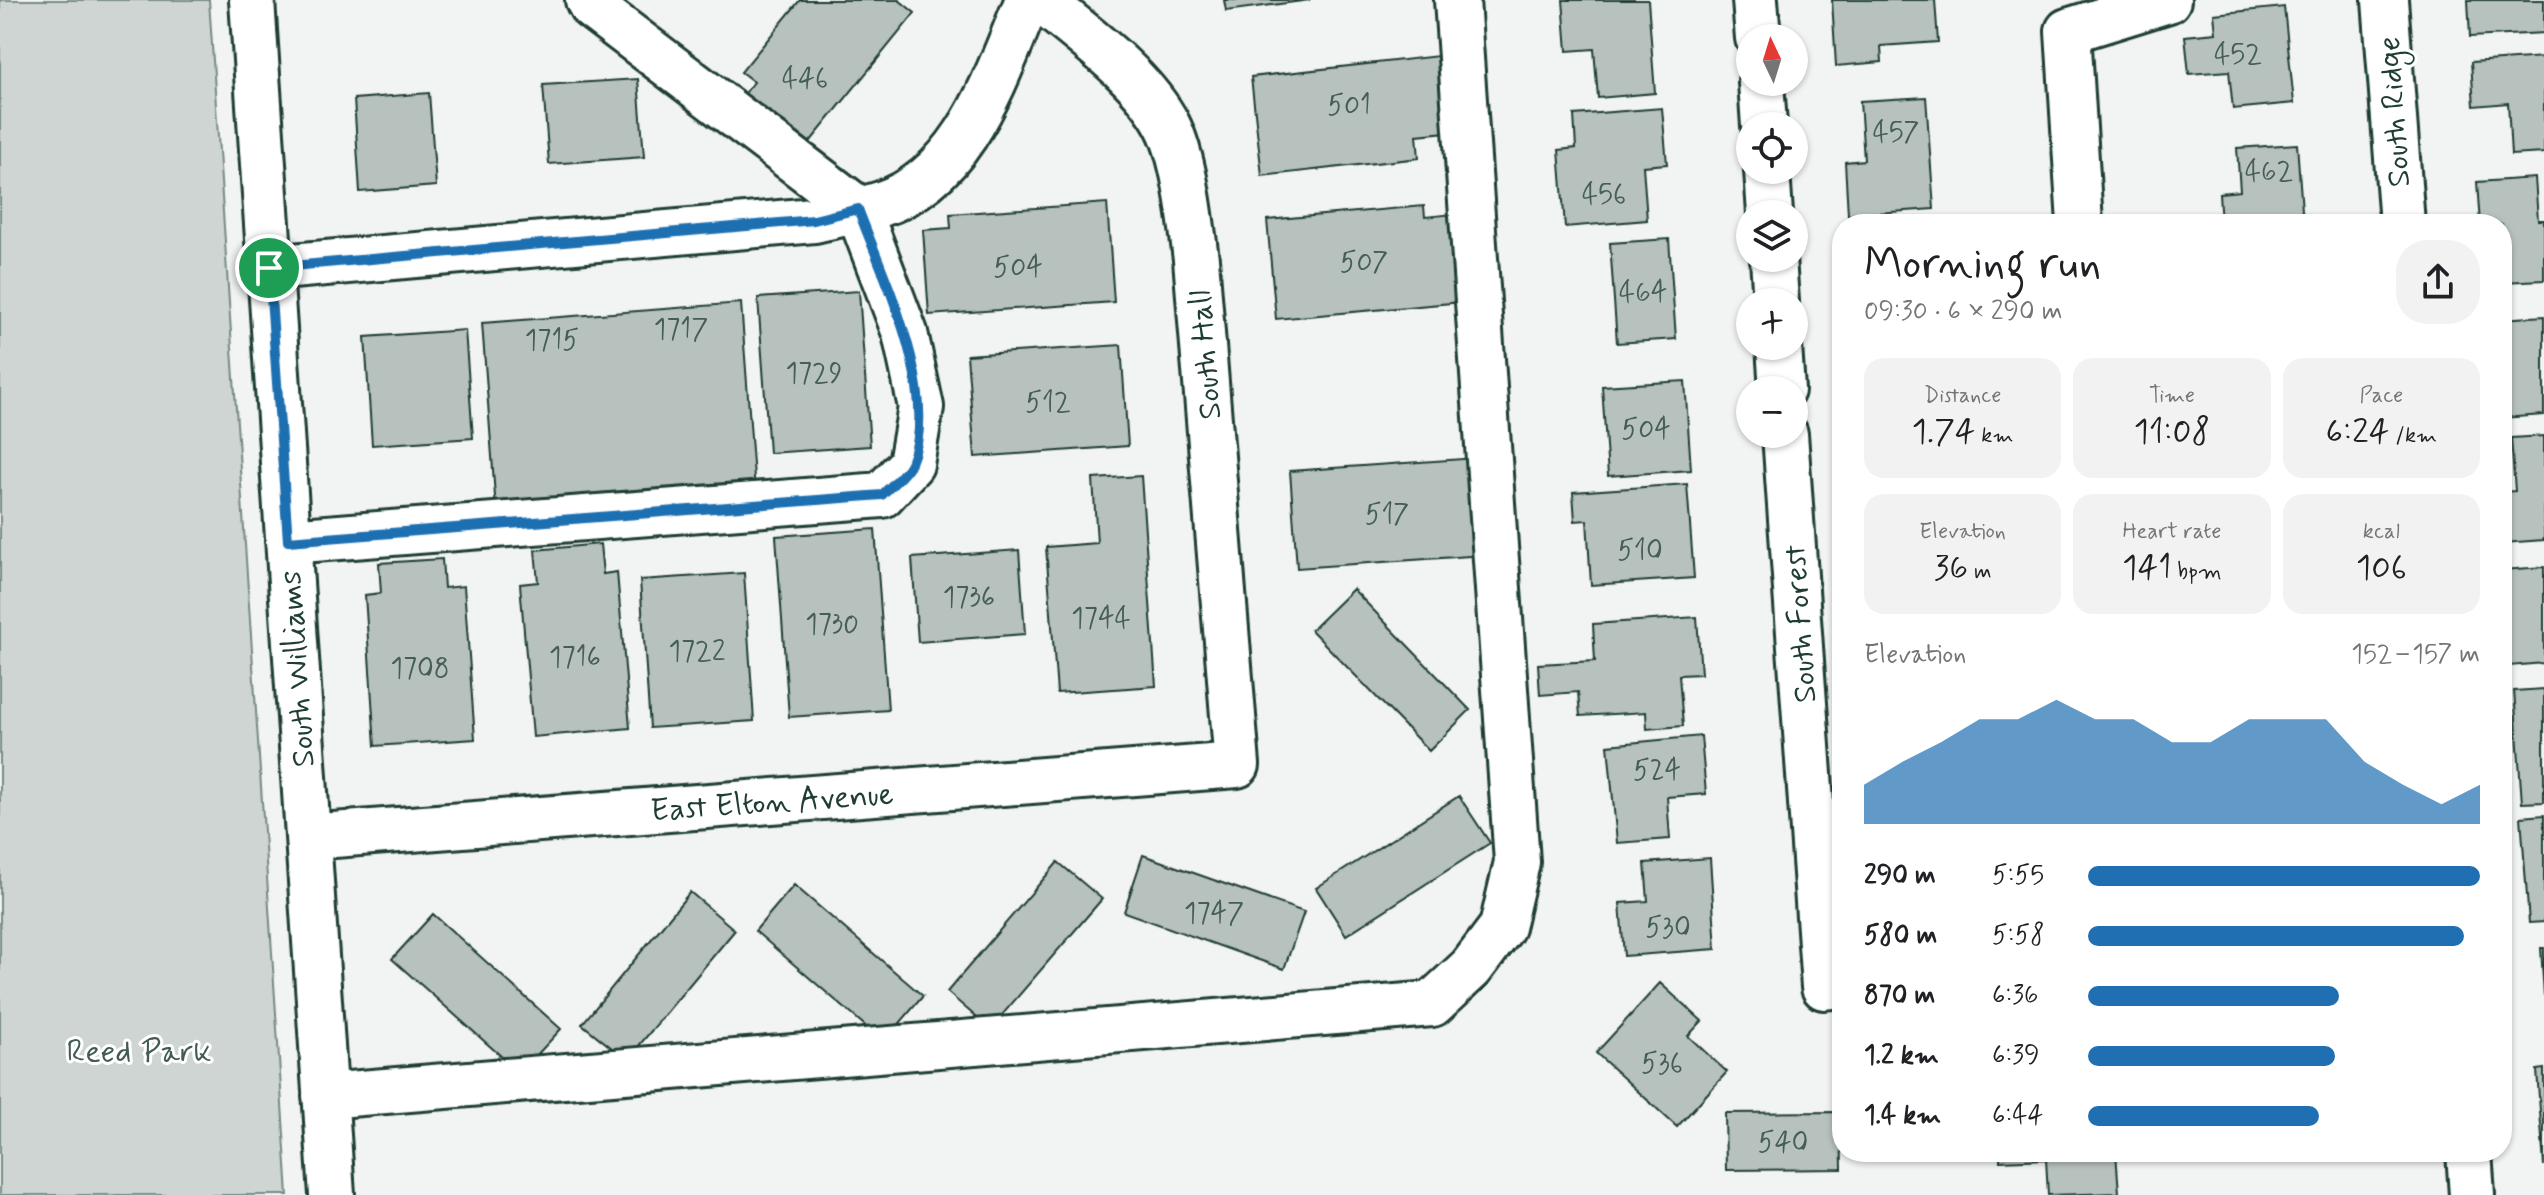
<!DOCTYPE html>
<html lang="en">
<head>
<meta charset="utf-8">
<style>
  :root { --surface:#fff; --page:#f2f2f2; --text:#202124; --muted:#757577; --accent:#1f6fb2 }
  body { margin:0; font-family:Mynerve,sans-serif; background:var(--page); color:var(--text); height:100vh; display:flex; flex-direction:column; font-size:30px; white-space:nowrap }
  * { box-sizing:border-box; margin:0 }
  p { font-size:26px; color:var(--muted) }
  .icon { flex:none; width:44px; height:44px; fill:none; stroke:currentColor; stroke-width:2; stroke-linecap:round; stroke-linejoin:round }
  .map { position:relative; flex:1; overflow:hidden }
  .drawer { position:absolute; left:1832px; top:214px; width:680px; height:948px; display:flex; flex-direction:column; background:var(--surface); border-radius:32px; box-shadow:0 2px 6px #0004 }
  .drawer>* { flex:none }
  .needle { width:52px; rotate:356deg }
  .fabs { position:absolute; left:1736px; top:24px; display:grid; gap:16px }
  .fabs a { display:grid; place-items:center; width:72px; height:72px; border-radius:50%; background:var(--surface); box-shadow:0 2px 6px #0004; font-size:40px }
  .pin { position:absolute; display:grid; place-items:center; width:68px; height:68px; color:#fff; margin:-34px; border:4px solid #fff; border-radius:50%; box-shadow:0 2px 8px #0007 }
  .round { display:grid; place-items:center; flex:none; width:84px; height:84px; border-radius:32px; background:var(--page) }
  .head { display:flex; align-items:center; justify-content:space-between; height:136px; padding:0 32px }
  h1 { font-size:44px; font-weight:600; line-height:60px }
  .stats { display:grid; grid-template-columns:repeat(3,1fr); gap:12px; height:136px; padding:8px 32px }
  .stats div { display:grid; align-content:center; border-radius:20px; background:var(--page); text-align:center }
  .stats b { font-size:34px; font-weight:600 }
  .stats small { font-size:22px; font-weight:400 }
  .stats p { font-size:22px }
  .chart { height:224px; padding:16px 32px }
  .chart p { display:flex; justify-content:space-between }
  .chart svg { width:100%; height:144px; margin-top:8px; fill:var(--accent); opacity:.7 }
  ul { padding:0 32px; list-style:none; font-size:26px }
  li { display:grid; grid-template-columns:128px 96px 1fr; align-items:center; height:60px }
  li i { height:20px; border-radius:10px; background:var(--accent) }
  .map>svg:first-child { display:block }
  .green { fill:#ced5d3; stroke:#768984; stroke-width:2 }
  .building { fill:#b7c1bd; stroke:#1f3d34; stroke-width:2 }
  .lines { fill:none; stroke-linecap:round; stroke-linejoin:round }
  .minor-casing { stroke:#1f3d34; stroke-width:50 }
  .minor { stroke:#fff; stroke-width:44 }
  .route-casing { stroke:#fff; stroke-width:16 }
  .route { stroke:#1f6fb2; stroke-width:10 }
  .labels { text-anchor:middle; stroke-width:6; stroke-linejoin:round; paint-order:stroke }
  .number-label { font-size:28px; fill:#455e56 }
  .street-label { font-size:32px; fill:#1f3d34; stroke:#fff }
  .park-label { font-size:32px; fill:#425b54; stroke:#fff }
</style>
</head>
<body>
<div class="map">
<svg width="2544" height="1195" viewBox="0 0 2544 1195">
  <rect width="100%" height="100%" fill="#f2f3f3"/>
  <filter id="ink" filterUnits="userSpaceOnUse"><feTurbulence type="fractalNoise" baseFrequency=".0125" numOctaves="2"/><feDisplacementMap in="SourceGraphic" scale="16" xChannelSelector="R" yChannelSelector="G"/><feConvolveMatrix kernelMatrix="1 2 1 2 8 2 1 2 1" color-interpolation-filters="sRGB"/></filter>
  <g filter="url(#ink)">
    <path class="green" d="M0 0H209L288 1195H0Z"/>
    <path class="building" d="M800 0H899L915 13 797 158 734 107 754 82 741 72Z
      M1224 0H1310L1226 11Z
      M1563 0H1648L1655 93 1598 98 1594 49 1567 51Z
      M1832 0H1935L1938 42 1881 46 1882 62 1836 66Z
      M2468 0H2544V33L2470 37Z
      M2284 7 2294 103 2233 109 2229 71 2189 74 2185 36 2216 33 2214 14Z
      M1438 56 1446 132 1417 135 1419 158 1262 176 1251 77Z
      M2544 57V153L2511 155 2508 103 2474 106 2471 62Z
      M638 79 644 157 549 164 543 85Z
      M429 93 436 186 360 192 354 99Z
      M1926 97 1934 209 1848 215 1845 162 1864 160 1860 101Z
      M1662 108 1667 164 1643 166 1647 220 1565 227 1559 150 1576 148 1574 115Z
      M2297 144 2303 224H2221L2219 193 2240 191 2237 148Z
      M2535 178 2538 220H2544V280L2502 282V224H2480L2477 182Z
      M1107 203 1114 302 929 315 923 230 951 228 950 214Z
      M1424 206 1425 217 1454 214 1462 302 1276 319 1267 220Z
      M1669 239 1676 339 1617 343 1610 243Z
      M859 291 870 446 769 453 758 298Z
      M741 303 755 491 496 510 482 323Z
      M2544 316V415L2502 418V319Z
      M465 330 473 438 372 445 365 337Z
      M1121 345 1128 446 975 457 967 355Z
      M1685 381 1691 470 1608 476 1602 386Z
      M2544 436V540L2503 543 2502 492 2515 491 2511 438Z
      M1477 458 1484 555 1297 568 1290 471Z
      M1141 476 1156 686 1057 693 1046 547 1097 543 1093 479Z
      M1687 484 1694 578 1591 585 1587 520 1575 521 1573 492Z
      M875 529 888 710 789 717 776 536Z
      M600 544 603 574 617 572 630 728 533 737 520 584 538 582 535 550Z
      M1019 550 1025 634 918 642 912 558Z
      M442 559 444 588 464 586 475 739 375 746 365 595 381 593 379 563Z
      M2544 567V663L2509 666 2502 570Z
      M744 573 754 721 650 728 640 580Z
      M1353 589 1470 710 1429 751 1311 630Z
      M1697 617 1701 674 1679 675 1683 726 1647 729 1646 712 1580 716 1578 692 1540 695 1538 664 1595 661 1593 624Z
      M2544 689V802L2522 803 2514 691Z
      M1701 736 1706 794 1667 797 1670 839 1617 843 1608 745Z
      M1459 796 1490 843 1346 935 1316 888Z
      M2544 815V922L2529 923 2521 817Z
      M1143 855 1304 912 1284 969 1124 912Z
      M1710 858 1716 949 1624 956 1620 903 1648 901 1645 863Z
      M1058 862 1102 899 990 1029 947 992Z
      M794 885 923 996 884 1042 755 931Z
      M690 892 735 930 627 1060 582 1024Z
      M433 914 561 1029 520 1073 392 959Z
      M2541 948H2544V996Z
      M1660 983 1702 1021 1688 1036 1727 1072 1677 1127 1596 1053Z
      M2544 1069V1166L2537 1070Z
      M1841 1112 1842 1169 1726 1170 1725 1113Z
      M2000 1152H2116L2119 1193 2048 1195 2046 1159 2000 1161Z
      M2138 1152H2188L2138 1156Z"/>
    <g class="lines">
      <g class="minor-casing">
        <path id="minor" d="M252 0 332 1195
          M1755 0 1758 38
          M2385 0 2402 224
          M1761 82 1764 126
          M1767 170 1770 214
          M2080 224 2068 31 2168 0
          M1773 258 1776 302
          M269 268 814 220C836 215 859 211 881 204 967 176 996 75 1028 0
          M1779 346 1782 390
          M1785 434 1824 987 1842 985
          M288 541 882 495 911 464 921 407 905 333 858 209 592 7 588 0
          M308 837 1237 765 1196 259C1191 222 1185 160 1168 126 1143 77 1083 35 1041 0
          M325 1096 1432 1004 1471 968 1502 927 1517 862 1457 0
          M2469 1152 2472 1195"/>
      </g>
      <use href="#minor" class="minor"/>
    </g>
  </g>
  <g class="lines" filter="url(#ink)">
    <g class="route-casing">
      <path id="route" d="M858 209C883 276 941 394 911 463 906 474 891 485 882 495L288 541 269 268 814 220Z"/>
    </g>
    <use href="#route" class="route"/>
  </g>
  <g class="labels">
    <g class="number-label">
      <text x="2238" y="63">452</text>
      <text x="805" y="87">446</text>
      <text x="1349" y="114">501</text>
      <text x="1896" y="141">457</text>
      <text x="2269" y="180">462</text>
      <text x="1604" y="203">456</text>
      <text x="1364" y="271">507</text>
      <text x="1018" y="276">504</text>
      <text x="1643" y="301">464</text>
      <text x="681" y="338">1717</text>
      <text x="552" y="349">1715</text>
      <text x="814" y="382">1729</text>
      <text x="1048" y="411">512</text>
      <text x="1646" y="438">504</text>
      <text x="1387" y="523">517</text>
      <text x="1640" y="559">510</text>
      <text x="969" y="606">1736</text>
      <text x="1101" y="627">1744</text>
      <text x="832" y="633">1730</text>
      <text x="697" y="660">1722</text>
      <text x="575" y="666">1716</text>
      <text x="420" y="677">1708</text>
      <text x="1657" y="779">524</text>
      <text x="1214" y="922">1747</text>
      <text x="1668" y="936">530</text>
      <text x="1662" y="1072">536</text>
      <text x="1783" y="1151">540</text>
    </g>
    <g class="street-label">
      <text transform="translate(2393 112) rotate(-94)" y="11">South Ridge</text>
      <text transform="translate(1204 355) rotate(-95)" y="11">South Hall</text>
      <text transform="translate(1799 624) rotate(-94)" y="11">South Forest</text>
      <text transform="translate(296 669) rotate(-94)" y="11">South Williams</text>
      <text transform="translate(772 801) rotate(-4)" y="11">East Elton Avenue</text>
    </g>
    <g class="park-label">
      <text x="139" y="1061">Reed Park</text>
    </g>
  </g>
</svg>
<div class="fabs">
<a><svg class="needle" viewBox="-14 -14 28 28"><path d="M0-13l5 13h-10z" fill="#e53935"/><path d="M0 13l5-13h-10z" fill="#757577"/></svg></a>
<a><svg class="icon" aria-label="locate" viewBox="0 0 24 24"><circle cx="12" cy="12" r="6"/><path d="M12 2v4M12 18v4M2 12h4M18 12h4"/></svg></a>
<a><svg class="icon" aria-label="layers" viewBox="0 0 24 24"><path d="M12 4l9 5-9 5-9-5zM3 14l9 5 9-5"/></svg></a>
<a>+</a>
<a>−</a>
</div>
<div class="pin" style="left:269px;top:268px;background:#1e9e55"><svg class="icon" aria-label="arrive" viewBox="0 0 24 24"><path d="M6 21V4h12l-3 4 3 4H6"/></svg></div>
<section class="drawer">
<div class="head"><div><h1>Morning run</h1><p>09:30 · 6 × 290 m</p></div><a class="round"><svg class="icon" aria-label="share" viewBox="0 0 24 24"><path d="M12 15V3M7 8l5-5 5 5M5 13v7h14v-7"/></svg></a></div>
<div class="stats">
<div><p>Distance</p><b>1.74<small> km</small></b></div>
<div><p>Time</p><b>11:08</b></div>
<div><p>Pace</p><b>6:24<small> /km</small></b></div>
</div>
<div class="stats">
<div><p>Elevation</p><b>36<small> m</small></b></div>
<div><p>Heart rate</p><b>141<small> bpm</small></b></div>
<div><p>kcal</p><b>106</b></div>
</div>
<div class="chart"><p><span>Elevation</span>152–157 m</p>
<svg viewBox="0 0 160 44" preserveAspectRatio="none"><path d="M0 44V32L10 25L20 19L30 12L40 12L50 6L60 12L70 12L80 19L90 19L100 12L110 12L120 12L130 25L140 32L150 38L160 32V44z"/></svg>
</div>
<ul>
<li><b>290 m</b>5:55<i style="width:100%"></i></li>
<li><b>580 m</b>5:58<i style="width:96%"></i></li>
<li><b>870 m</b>6:36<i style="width:64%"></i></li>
<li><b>1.2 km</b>6:39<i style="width:63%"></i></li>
<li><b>1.4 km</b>6:44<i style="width:59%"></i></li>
</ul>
</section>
</div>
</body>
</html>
